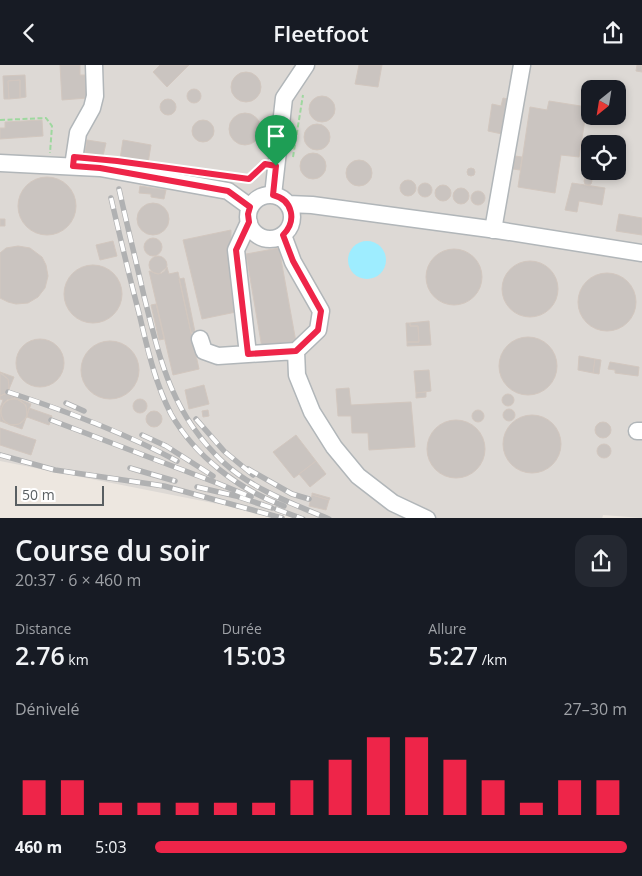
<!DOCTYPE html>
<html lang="fr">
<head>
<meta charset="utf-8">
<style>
  :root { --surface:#171b24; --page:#242831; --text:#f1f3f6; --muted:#9ea1a6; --accent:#ee2549 }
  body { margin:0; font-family:"Open Sans",sans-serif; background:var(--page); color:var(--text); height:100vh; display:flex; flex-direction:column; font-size:19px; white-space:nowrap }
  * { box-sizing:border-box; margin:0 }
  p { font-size:16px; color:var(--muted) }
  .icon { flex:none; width:28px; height:28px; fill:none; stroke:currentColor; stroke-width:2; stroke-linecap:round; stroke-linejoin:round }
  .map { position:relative; height:453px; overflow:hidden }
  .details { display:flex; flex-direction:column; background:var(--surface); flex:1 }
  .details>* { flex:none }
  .needle { width:32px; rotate:210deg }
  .tools { position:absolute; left:581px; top:15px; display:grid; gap:10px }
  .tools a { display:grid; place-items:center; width:45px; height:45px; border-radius:10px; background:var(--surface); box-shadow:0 2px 8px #0003; font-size:25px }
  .scale { position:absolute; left:15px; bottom:12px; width:89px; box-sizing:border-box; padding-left:5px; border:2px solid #595f62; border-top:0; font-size:14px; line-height:18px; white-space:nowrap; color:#595f62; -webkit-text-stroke:4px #fff; paint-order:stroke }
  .pin { position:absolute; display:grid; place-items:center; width:42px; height:42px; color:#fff; margin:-51px -21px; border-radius:50% 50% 50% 0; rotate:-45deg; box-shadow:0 0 5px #0007 }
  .pin .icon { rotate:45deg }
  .round { display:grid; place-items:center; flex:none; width:52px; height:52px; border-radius:15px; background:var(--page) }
  .summary { display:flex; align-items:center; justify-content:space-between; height:85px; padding:0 15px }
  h1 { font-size:28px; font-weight:600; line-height:38px }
  .metrics { display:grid; grid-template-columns:repeat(3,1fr); gap:8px; height:85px; padding:5px 15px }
  .metrics div { display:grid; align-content:center }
  .metrics b { font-size:25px; font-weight:600 }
  .metrics small { font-size:14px; font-weight:400 }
  .metrics p { font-size:14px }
  .chart { height:140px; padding:10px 15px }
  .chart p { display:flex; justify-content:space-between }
  .chart svg { width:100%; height:90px; margin-top:5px; stroke:var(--accent); stroke-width:6 }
  ul { padding:0 15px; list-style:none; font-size:16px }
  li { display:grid; grid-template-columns:80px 60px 1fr; align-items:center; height:38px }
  li i { height:12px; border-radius:6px; background:var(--accent) }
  header { display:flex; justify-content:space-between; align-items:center; height:65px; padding:0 15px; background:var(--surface); font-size:22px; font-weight:600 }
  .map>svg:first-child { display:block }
  .industrial { fill:#ddd9d5; fill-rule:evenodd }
  .water { fill:#9eedff }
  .building { fill:#cac4c0; stroke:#d2c7bf; fill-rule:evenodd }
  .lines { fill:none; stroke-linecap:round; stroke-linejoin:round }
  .minor-casing { stroke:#b1b6b9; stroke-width:19 }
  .path { stroke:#9ed89f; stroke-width:2; stroke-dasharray:5 2.5; stroke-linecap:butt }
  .minor { stroke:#fff; stroke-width:16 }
  .rail-casing { stroke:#b0b1b2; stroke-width:5.5 }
  .rail { stroke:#fff; stroke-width:4; stroke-dasharray:11; stroke-linecap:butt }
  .route-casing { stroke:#fff; stroke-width:10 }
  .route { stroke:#ee2549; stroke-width:6 }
</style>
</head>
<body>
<header><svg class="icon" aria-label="back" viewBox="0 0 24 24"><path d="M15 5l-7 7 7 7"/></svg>Fleetfoot<svg class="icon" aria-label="share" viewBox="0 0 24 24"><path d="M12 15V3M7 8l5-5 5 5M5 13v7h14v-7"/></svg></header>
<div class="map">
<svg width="642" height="454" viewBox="0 0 642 454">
  <rect width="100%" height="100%" fill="#ede7e0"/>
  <path class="industrial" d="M0 0H642V453L603 450 602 454 305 453 218 439 0 396ZM590 24H618V51H590ZM590 79H618V106H590Z"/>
  <path class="water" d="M348 195a19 19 0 1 1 38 0a19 19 0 1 1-38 0Z"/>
  <path class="building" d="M60 0H80V10H85L87 33 62 35Z
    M160 0H189L167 22 153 7Z
    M359 0H382L378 22 355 19Z
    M637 0H642V7L636 6Z
    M231 22a15 15 0 1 1 30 0a15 15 0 1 1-30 0Z
    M25 10 26 32 20 33V15L8 16 9 34H4L3 11Z
    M20 15V33L9 34 8 16Z
    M187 31a7 7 0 1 1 14 0a7 7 0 1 1-14 0Z
    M309 44a13 13 0 1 1 26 0a13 13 0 1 1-26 0Z
    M503 33 508 34 502 69 488 66 492 39 501 41Z
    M160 42a8 8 0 1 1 16 0a8 8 0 1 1-16 0Z
    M549 36 587 42 579 92 561 90 555 128 518 122 530 42 547 45Z
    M229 64a16 16 0 1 1 32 0a16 16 0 1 1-32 0Z
    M192 66a11 11 0 1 1 22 0a11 11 0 1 1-22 0Z
    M42 55 43 71 0 74V63H5V57Z
    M304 72a13 13 0 1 1 26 0a13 13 0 1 1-26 0Z
    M87 75 106 78 103 91 85 88Z
    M123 75 151 80 148 98 120 94Z
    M300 101a13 13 0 1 1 26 0a13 13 0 1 1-26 0Z
    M515 91 522 92 520 105 513 104Z
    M346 108a13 13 0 1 1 26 0a13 13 0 1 1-26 0Z
    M467 107a4 4 0 1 1 8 0a4 4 0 1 1-8 0Z
    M584 116a4 4 0 1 1 8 0a4 4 0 1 1-8 0Z
    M18 141a29 29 0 1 1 58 0a29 29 0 1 1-58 0Z
    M400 123a8 8 0 1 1 16 0a8 8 0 1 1-16 0Z
    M418 125a7 7 0 1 1 14 0a7 7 0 1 1-14 0Z
    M572 118 605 123 602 140 579 136 577 147 565 145Z
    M435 128a8 8 0 1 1 16 0a8 8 0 1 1-16 0Z
    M140 121 166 125 164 134 151 132V129L139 128Z
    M453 131a8 8 0 1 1 16 0a8 8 0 1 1-16 0Z
    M471 133a7 7 0 1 1 14 0a7 7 0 1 1-14 0Z
    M137 154a16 16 0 1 1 32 0a16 16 0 1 1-32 0Z
    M619 149 642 153V170L616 166Z
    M0 154H5V161H0Z
    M231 165V221L236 247 202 254 183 175Z
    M144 182a9 9 0 1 1 18 0a9 9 0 1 1-18 0Z
    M113 176 117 191 100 195 96 180Z
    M18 181 30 183 42 192 46 200 48 211 45 223 38 232 28 238 16 239 8 237 0 233V188L6 183Z
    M279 183 296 277 262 283 246 189Z
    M426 212a28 28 0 1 1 56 0a28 28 0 1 1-56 0Z
    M149 200a9 9 0 1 1 18 0a9 9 0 1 1-18 0Z
    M502 224a28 28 0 1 1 56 0a28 28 0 1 1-56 0Z
    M64 229a29 29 0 1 1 58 0a29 29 0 1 1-58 0Z
    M167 202 169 209 178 207 199 304 173 310 149 206 159 209Z
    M578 237a29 29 0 1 1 58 0a29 29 0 1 1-58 0Z
    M184 213 195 267 191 268 179 214Z
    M156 239 164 274 159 275 151 240Z
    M429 256 431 280 407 281V277H419L418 261H410V258Z
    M406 258H410V261H418L419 277H407Z
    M499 301a29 29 0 1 1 58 0a29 29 0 1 1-58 0Z
    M16 298a24 24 0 1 1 48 0a24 24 0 1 1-48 0Z
    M81 305a29 29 0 1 1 58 0a29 29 0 1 1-58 0Z
    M579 291 595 294 593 308 578 305Z
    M595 294 601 295 599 309 593 308Z
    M610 297 639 302 638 311 615 308V305L608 304Z
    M429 305 431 326 416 328 414 306Z
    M0 307 14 312 7 329 31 339 22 364 0 356V343L3 335 0 334V331L7 328 9 321 8 314ZM15 333 26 340 27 349 26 353 19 359 10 360 3 355 0 346 4 338 7 335Z
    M0 308 8 314 9 321 7 328 0 331Z
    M204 320 209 339 189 344 185 325Z
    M349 323 351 340 411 337 415 382 369 385 368 368H352L351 351H338L336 324Z
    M426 327V332L416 333V328Z
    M502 335a6 6 0 1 1 12 0a6 6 0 1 1-12 0Z
    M133 341a7 7 0 1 1 14 0a7 7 0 1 1-14 0Z
    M1 347a13 13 0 1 1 26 0a13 13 0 1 1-26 0Z
    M29 343 52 351 49 360 27 352Z
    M503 350a6 6 0 1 1 12 0a6 6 0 1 1-12 0Z
    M472 351a6 6 0 1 1 12 0a6 6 0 1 1-12 0Z
    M208 345 209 351 203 352 202 346Z
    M146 354a8 8 0 1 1 16 0a8 8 0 1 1-16 0Z
    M503 379a29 29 0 1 1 58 0a29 29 0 1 1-58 0Z
    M427 384a29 29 0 1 1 58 0a29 29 0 1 1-58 0Z
    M595 365a8 8 0 1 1 16 0a8 8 0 1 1-16 0Z
    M0 363 36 375 31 390 0 380Z
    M296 370 316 396 294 413 273 387Z
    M597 386a7 7 0 1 1 14 0a7 7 0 1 1-14 0Z
    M316 396 326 409 310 422 299 409Z
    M312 428 330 433 329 435 312 430Z
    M312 430 329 435 326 445 309 441Z"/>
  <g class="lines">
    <g class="minor-casing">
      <path id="minor" d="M0 98 100 103 228 126 250 142
        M73 101 78 68 92 43 95 31 94 0
        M273 130 284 33 306 0
        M248 152a22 22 0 1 1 44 0a22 22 0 1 1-44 0Z
        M288 139 312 140 497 165 642 188
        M493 165 522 0
        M283 170 293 197 321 246 318 265 296 286 297 310 312 347 334 382 358 411 393 438 427 454
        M200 274 204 286 218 291 296 286
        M248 289 236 185 249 157
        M637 366H642"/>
    </g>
    <path class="path" d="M0 55 46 53 52 61 50 88
      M293 92 303 30
      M233 112 249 114 261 102"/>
    <use href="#minor" class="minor"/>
    <g class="rail-casing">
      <path id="rail" d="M119 124C127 160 136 196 144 231 160 296 172 349 223 397 252 424 293 439 329 454
        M111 133C120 172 129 210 139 248 147 282 155 318 171 349 195 391 239 425 284 441
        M8 327C66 346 123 367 177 396
        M66 338 84 346
        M196 354 224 386 253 410
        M51 355 217 418 251 432
        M142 370 166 381 213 411
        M0 390 55 405 164 421 282 453
        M130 403 175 416
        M248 404 292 429 309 434
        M197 422 236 431 272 443
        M276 444 303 454"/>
    </g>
    <use href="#rail" class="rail"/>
  </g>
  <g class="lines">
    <g class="route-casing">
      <path id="route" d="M74 92 117 96 249 114 265 99 276 101 273 130C293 135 297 156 283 170L293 196 321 246 318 265 296 286 248 289 236 185 249 157 248 149 250 142 228 126 100 103 73 101Z"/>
    </g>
    <use href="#route" class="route"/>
  </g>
</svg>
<div class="tools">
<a><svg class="needle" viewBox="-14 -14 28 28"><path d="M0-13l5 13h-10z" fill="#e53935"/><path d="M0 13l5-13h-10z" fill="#9ea1a6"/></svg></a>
<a><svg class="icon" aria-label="locate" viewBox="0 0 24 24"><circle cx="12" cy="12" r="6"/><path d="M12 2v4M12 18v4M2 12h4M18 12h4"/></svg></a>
</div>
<div class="scale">50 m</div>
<div class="pin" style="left:276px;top:101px;background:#1e9e55"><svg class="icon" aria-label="arrive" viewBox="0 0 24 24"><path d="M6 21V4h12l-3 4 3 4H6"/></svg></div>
</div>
<section class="details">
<div class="summary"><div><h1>Course du soir</h1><p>20:37 · 6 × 460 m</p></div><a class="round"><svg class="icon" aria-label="share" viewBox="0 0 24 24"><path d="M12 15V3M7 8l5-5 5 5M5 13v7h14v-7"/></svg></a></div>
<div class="metrics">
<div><p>Distance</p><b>2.76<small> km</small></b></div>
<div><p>Durée</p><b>15:03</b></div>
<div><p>Allure</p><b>5:27<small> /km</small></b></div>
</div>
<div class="chart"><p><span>Dénivelé</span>27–30 m</p>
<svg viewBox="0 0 160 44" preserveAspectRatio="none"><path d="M5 44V27M15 44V27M25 44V38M35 44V38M45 44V38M55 44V38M65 44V38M75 44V27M85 44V17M95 44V6M105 44V6M115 44V17M125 44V27M135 44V38M145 44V27M155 44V27"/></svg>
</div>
<ul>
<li><b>460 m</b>5:03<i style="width:100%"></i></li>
</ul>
</section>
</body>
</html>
